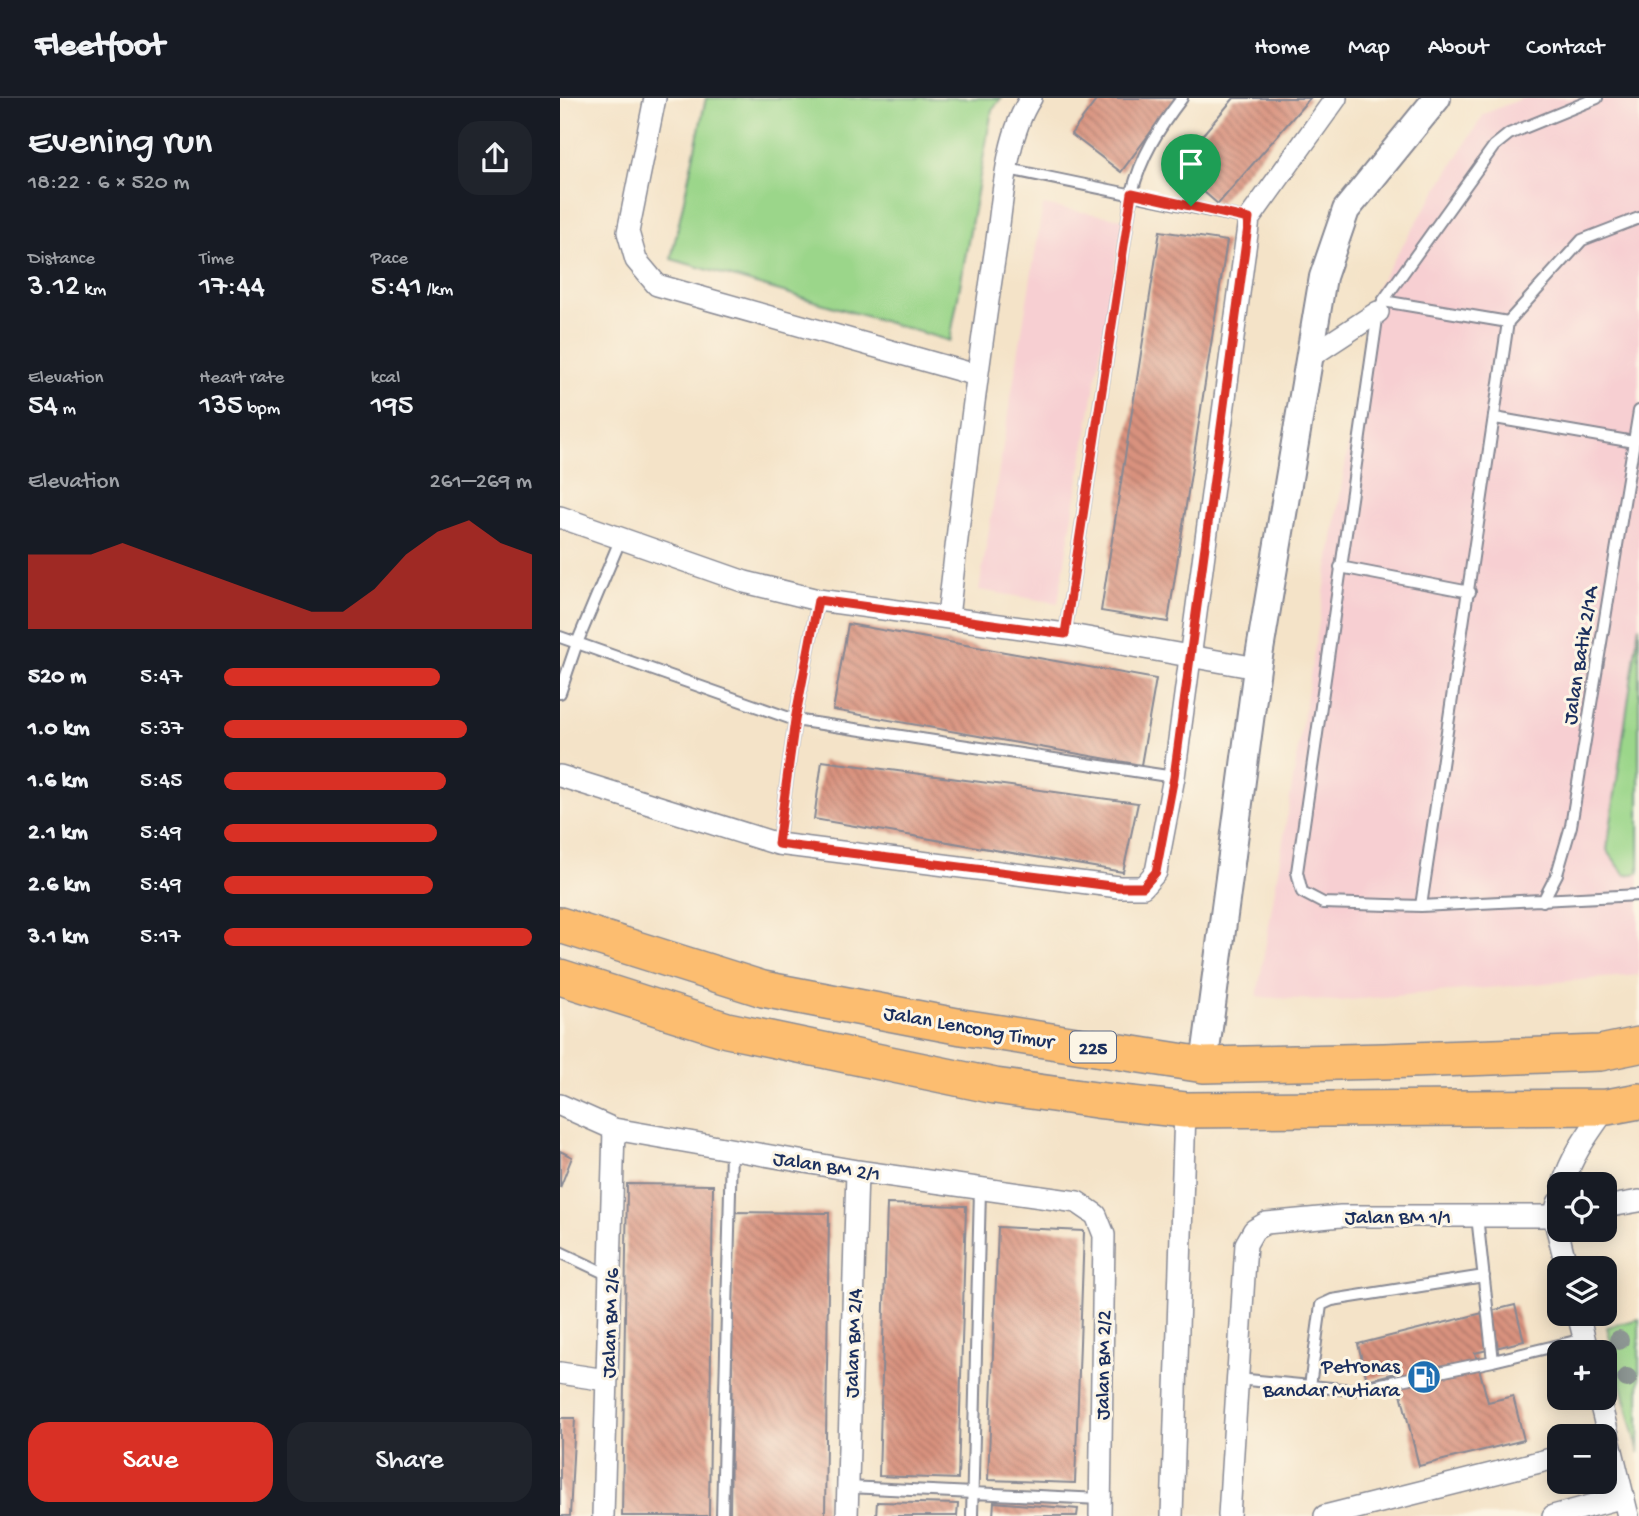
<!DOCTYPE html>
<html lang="en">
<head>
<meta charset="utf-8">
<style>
  :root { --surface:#171b24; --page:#20242c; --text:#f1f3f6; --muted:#9ea1a6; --line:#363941; --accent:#d93025 }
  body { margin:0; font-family:"Gochi Hand",sans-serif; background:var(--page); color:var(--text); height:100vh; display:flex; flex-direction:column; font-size:26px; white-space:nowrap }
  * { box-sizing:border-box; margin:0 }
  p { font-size:23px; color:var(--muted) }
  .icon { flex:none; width:38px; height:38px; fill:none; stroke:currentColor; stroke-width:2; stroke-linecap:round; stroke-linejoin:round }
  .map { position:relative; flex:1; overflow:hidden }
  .details { display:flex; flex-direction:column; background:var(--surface); width:560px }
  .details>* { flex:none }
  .controls { position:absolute; left:987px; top:1074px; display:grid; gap:14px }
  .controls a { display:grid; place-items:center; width:70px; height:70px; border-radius:14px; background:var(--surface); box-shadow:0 4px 18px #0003; font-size:35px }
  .pin { position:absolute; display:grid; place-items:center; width:60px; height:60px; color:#fff; margin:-72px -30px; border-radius:50% 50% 50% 0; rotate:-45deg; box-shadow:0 0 7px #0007 }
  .pin .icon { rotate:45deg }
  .round { display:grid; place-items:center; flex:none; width:74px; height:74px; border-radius:21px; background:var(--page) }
  .headline { display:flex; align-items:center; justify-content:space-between; height:119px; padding:0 28px }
  h1 { font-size:38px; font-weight:600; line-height:52px }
  .metrics { display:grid; grid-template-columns:repeat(3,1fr); gap:10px; height:119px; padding:7px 28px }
  .metrics div { display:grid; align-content:center }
  .metrics b { font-size:30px; font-weight:600 }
  .metrics small { font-size:19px; font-weight:400 }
  .metrics p { font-size:19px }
  .chart { height:196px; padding:14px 28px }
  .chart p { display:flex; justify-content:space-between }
  .chart svg { width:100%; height:126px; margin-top:7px; fill:var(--accent); opacity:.7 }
  .action { display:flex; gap:14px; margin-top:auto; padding:14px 28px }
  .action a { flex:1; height:80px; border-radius:21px; background:var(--accent); color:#fff; font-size:28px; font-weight:600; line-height:80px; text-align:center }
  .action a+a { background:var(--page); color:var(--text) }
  ul { padding:0 28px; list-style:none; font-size:23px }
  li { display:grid; grid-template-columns:112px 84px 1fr; align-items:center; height:52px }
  li i { height:18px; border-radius:9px; background:var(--accent) }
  header { display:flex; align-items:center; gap:42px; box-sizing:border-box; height:98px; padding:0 35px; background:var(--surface); border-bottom:2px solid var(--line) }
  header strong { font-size:33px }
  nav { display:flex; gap:38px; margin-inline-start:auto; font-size:24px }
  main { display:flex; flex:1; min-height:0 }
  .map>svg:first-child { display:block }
  .built { fill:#f7cfd2 }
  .park { fill:#9bd68a; stroke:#5b8274; stroke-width:2 }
  .building { fill:url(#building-back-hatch) }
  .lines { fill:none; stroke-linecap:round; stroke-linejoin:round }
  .service-casing { stroke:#888993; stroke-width:14 }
  .minor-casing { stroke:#888993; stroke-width:24 }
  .tertiary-casing { stroke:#888993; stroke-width:30 }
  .trunk-casing { stroke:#888993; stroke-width:38 }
  .service { stroke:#fff; stroke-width:10 }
  .minor { stroke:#fff; stroke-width:21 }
  .tertiary { stroke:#fff; stroke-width:26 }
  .trunk { stroke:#fcbd6f; stroke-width:35 }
  .tree { fill:#8e9794 }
  .route-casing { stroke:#fff; stroke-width:14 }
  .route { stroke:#d93025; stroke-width:9 }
  .labels { text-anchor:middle; stroke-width:6; stroke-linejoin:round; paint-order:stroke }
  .shield { fill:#fcf5e5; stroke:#5e6a86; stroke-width:2 }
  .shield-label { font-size:19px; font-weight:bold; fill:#1b2f5e }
  .street-label { font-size:21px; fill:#1b2f5e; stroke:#fcf5e5 }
  .poi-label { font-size:21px; fill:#1b2f5e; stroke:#fcf5e5; text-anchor:end }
</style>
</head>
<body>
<header>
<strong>Fleetfoot</strong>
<nav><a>Home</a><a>Map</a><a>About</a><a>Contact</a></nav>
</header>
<main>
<section class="details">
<div class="headline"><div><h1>Evening run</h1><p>18:22 · 6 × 520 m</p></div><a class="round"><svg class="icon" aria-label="share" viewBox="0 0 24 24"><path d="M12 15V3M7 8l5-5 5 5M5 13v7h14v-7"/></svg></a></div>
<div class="metrics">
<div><p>Distance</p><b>3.12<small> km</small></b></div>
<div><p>Time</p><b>17:44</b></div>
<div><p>Pace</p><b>5:41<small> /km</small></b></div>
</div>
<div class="metrics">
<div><p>Elevation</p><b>54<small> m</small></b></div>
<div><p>Heart rate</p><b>135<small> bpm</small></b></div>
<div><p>kcal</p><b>195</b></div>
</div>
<div class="chart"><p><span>Elevation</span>261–269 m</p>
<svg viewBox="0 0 160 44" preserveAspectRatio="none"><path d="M0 44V18L10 18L20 18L30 14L40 18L50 22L60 26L70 30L80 34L90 38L100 38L110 30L120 18L130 10L140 6L150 14L160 18V44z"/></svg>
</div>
<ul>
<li><b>520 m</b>5:47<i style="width:70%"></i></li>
<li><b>1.0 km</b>5:37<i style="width:79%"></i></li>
<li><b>1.6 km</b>5:45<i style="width:72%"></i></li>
<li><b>2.1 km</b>5:49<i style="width:69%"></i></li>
<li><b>2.6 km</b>5:49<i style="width:68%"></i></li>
<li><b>3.1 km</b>5:17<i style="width:100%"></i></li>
</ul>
<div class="action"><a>Save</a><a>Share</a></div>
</section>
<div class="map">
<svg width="1079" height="1418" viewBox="0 0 1079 1418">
  <defs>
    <pattern id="building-back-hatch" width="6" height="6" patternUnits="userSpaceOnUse" patternTransform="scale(1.75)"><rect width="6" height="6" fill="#d9927e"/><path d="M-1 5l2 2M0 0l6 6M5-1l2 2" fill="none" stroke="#af786a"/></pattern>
  </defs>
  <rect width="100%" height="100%" fill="#fcf5e5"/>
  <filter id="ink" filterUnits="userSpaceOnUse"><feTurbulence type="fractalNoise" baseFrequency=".0143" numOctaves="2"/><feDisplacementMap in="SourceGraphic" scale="14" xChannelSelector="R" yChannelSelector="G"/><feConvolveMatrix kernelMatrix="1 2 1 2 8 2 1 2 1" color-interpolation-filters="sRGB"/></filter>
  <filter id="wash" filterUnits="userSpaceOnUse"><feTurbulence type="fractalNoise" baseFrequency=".00686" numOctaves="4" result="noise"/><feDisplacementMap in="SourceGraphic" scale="28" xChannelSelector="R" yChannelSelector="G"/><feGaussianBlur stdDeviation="1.57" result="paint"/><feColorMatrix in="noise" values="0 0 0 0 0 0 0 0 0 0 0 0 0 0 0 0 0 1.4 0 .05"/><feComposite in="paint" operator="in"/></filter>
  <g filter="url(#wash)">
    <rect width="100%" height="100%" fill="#f4e3c8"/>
    <path class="built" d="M962 0H1079V877L776 903 697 899 814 193 924 16Z
      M483 107 563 121 498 505 419 492Z"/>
    <path class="park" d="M146 0H441L432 12 390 243 111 161Z
      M1079 528V775L1065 777 1047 752Z
      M1079 1221V1355L1047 1229Z"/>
    <g id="blocks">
      <path class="building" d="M538 0H616L561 74 511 36Z
        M674 0H750L658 106 615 69Z
        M600 133 667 143 608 524 541 513Z
        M288 526 596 581 581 667 273 612Z
        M262 663 578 705 563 774 254 721Z
        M0 1053 12 1059 0 1090Z
        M67 1086 153 1087 149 1418H62Z
        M327 1106 406 1108 398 1381 319 1378Z
        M174 1114 269 1115 265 1418H170Z
        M438 1129 524 1133 515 1385 428 1382Z
        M955 1207 964 1243 915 1255 928 1304 953 1298 964 1342 859 1368 836 1275 807 1282 798 1246Z
        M0 1320H15L10 1418H0Z
        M317 1404 398 1406 397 1418H316Z
        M434 1404 518 1411 517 1418H433Z"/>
    </g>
  </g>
  <g filter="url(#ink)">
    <use href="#blocks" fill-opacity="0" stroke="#888993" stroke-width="2"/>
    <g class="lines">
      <g class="service-casing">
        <path id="service" d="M1037 0 949 36 934 48 823 203 818 214 737 774 742 794 763 805 861 808 1079 797
          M448 71 689 121
          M823 203 948 224
          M935 320 1074 344
          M780 469 910 494
          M505 536 572 95C581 58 599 30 622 0
          M0 539 235 622 614 679
          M0 595 17 545 61 440
          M218 746 235 622 258 502
          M983 803 997 776 1011 728 1079 313
          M861 808 948 224 1022 142 1079 120
          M0 1154 51 1178
          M933 1263 1024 1241
          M677 1281 792 1292 933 1263 917 1118
          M750 1288 761 1207 772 1202 924 1178
          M288 1389 540 1401
          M162 1418 171 1052
          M412 1418 420 1091"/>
      </g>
      <g class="minor-casing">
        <path id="minor" d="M95 0 68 134 76 162 97 187 416 277
          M751 258 818 214
          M0 419 185 484 258 502 505 536 697 570
          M388 519C402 395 417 272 436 149 443 103 445 39 471 0
          M0 678 218 746 559 789H583L596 774 614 679 689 121 776 0
          M0 1007 54 1031 297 1073 517 1104 536 1117 544 1137 540 1418
          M1003 1087C1011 1058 1030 1033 1047 1009
          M998 1105 994 1119 1007 1171
          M1045 1109 1079 1103
          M1018 1216 1028 1255
          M0 1275 46 1282
          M1039 1300 1068 1418
          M43 1418 54 1031
          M287 1418 297 1073
          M612 1418 625 1012
          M669 1418 686 1146 694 1132 706 1125 781 1118H999
          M765 1418 999 1359
          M993 1418 1064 1399"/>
      </g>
      <g class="tertiary-casing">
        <path id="tertiary" d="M644 967 697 570 763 179 786 112 877 0"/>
      </g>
      <g class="trunk-casing">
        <path id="trunk" d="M0 827 203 891 402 929 644 967 824 963 1040 955 1079 947
          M0 879 167 932 435 988 536 1002 625 1012 1047 1009 1079 1003"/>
      </g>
      <use href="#service" class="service"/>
      <use href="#minor" class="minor"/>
      <use href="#tertiary" class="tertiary"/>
      <use href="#trunk" class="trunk"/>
    </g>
    <g class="tree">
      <circle cx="1059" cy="1242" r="10"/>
      <circle cx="1067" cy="1280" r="10"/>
    </g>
  </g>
  <g class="lines" filter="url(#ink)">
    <g class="route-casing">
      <path id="route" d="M572 95 689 121 614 679 596 774 583 789H559L218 746 235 622 258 502 505 536Z"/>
    </g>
    <use href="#route" class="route"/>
  </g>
  <defs>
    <g id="fuel-disc" transform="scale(1.75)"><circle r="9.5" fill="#1f6fb2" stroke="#fcf5e5"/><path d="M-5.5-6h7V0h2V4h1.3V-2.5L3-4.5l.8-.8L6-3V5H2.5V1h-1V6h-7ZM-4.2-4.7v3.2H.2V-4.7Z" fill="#fff"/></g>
  </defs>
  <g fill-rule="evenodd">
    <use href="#fuel-disc" x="864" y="1279"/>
  </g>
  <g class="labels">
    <rect class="shield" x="510" y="933.5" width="46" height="31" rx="5"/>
    <g class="shield-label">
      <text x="533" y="956">225</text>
    </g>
    <g class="street-label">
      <text transform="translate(1019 557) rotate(-81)" y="7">Jalan Batik 2/1A</text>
      <text transform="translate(409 928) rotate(10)" y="7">Jalan Lencong Timur</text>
      <text transform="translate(267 1067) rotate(9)" y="7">Jalan BM 2/1</text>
      <text x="838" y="1125">Jalan BM 1/1</text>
      <text transform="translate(49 1225) rotate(-88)" y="7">Jalan BM 2/6</text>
      <text transform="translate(292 1245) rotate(-88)" y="7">Jalan BM 2/4</text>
      <text transform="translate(542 1267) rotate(-89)" y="7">Jalan BM 2/2</text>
    </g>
    <g class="poi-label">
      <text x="840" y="1274">Petronas<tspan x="840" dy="24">Bandar Mutiara</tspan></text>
    </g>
  </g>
</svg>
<div class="controls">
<a><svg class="icon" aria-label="locate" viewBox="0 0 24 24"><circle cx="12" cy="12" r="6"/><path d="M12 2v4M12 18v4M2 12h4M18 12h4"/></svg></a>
<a><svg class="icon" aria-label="layers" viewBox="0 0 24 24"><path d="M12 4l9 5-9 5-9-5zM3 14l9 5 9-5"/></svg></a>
<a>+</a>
<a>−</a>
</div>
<div class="pin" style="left:631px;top:108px;background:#1e9e55"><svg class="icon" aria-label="arrive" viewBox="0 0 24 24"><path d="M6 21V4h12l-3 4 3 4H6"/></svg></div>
</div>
</main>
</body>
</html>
